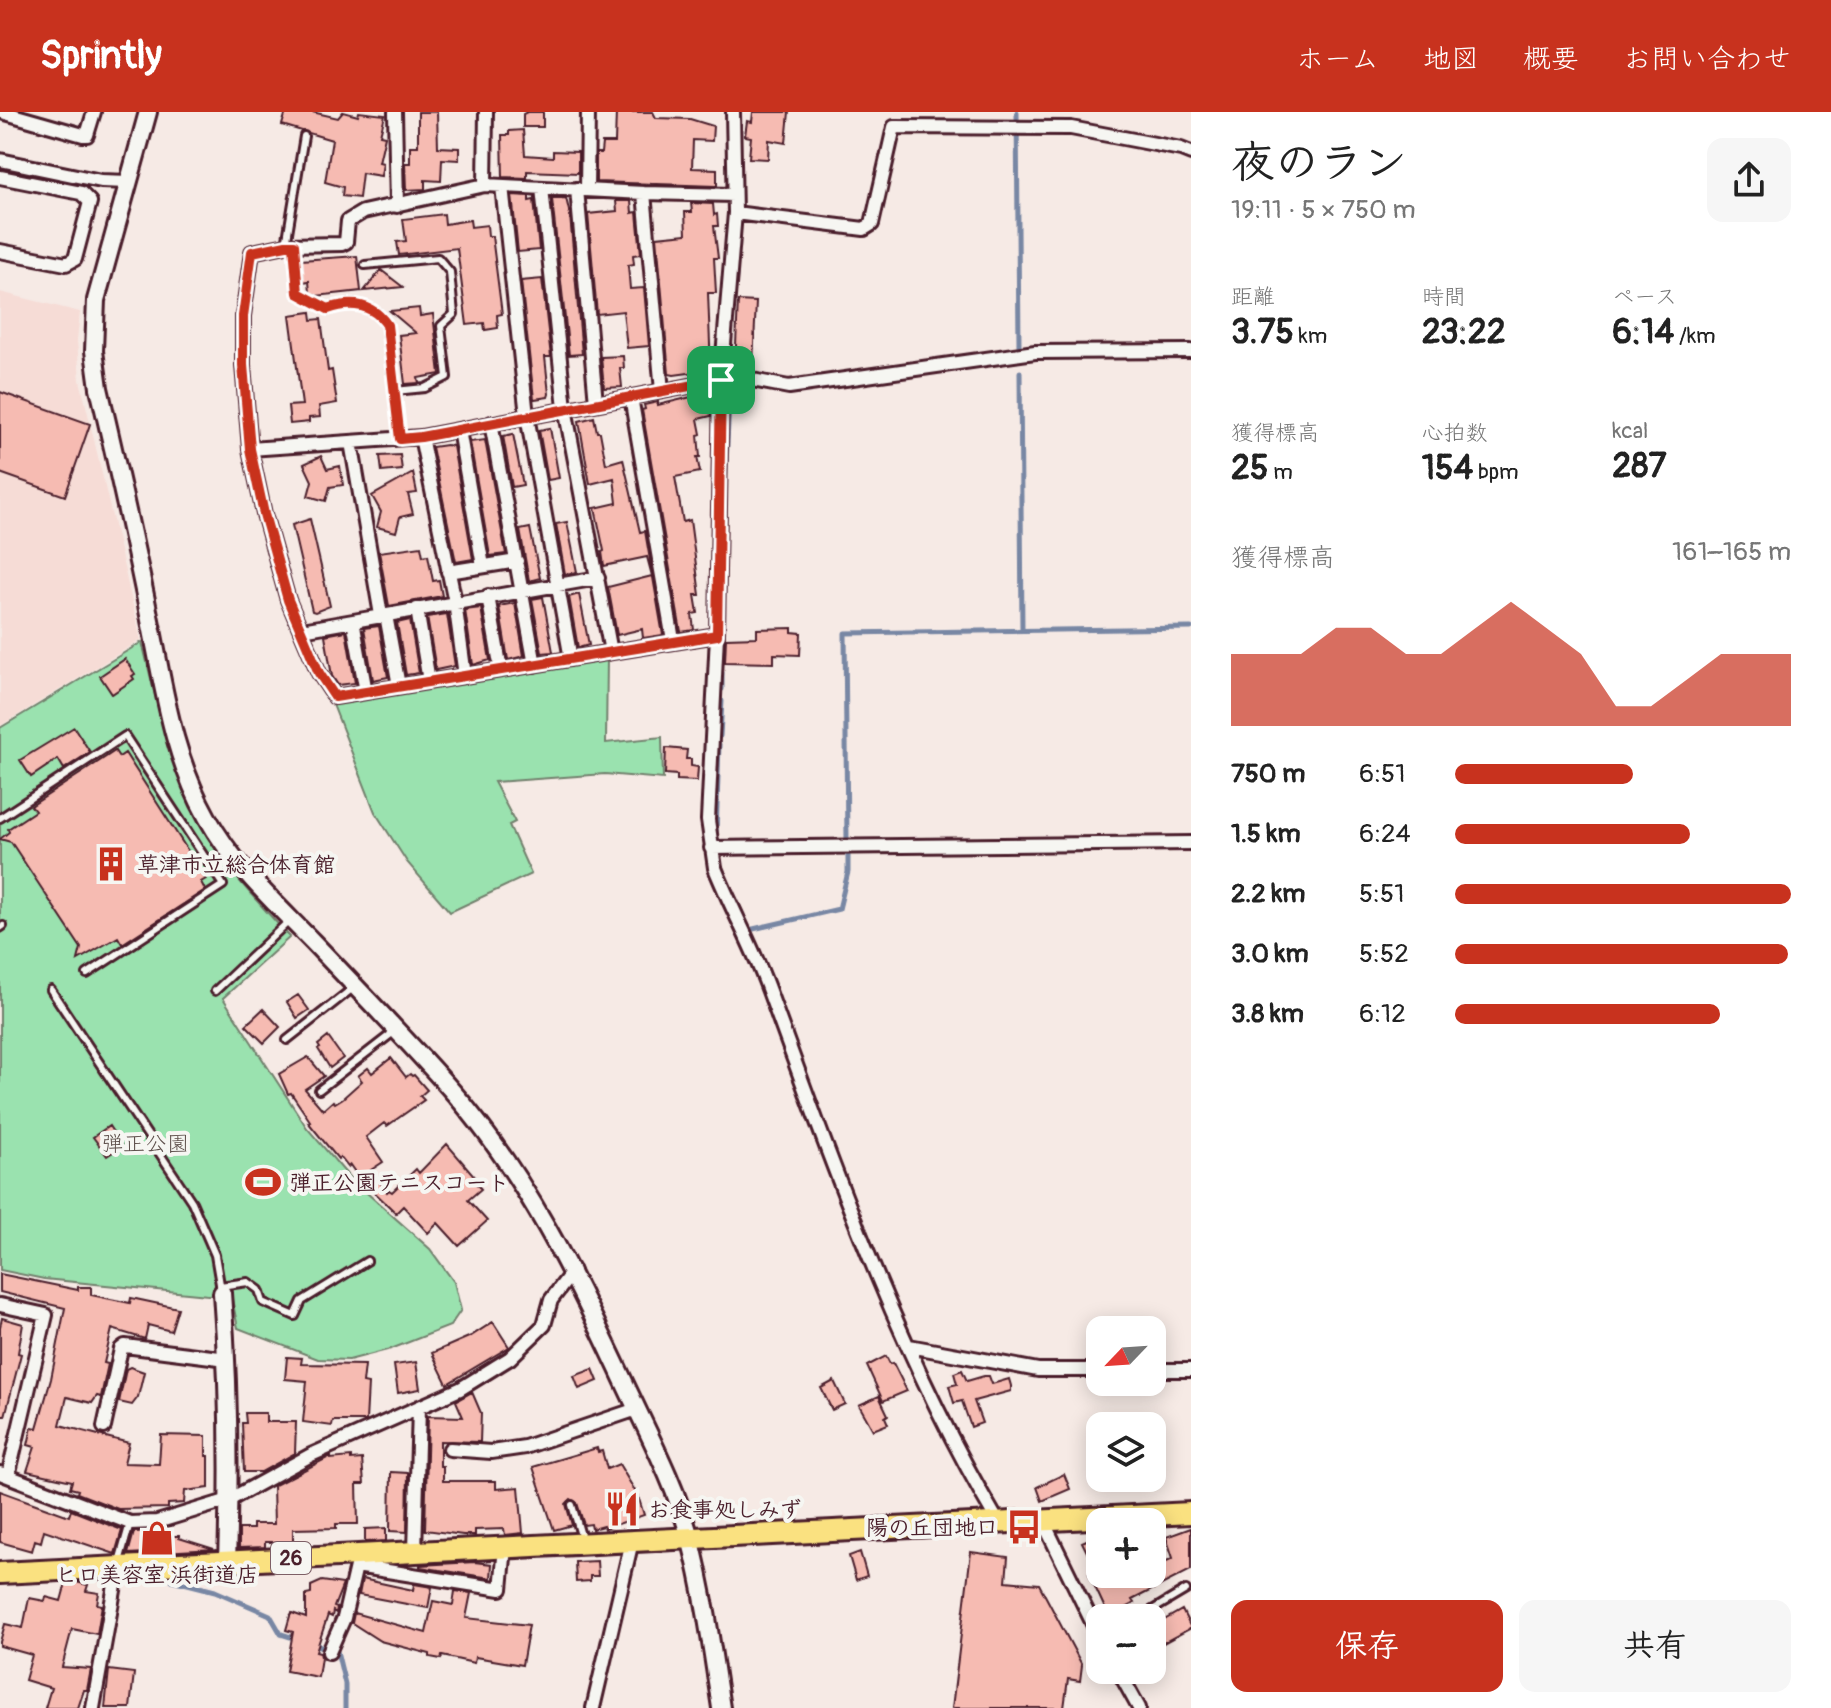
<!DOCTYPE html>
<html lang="ja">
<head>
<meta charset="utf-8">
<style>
  :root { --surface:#fff; --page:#f6f6f6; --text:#222; --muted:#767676; --accent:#c8321e }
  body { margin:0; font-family:Pangolin,"Klee One",sans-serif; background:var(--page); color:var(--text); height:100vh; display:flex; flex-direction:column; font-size:30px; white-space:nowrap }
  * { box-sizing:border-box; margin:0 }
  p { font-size:26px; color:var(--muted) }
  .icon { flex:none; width:44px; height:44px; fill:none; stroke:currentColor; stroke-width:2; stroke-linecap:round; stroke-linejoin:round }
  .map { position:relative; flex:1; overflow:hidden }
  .drawer { display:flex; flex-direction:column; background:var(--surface); width:640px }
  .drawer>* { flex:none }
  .needle { width:52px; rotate:245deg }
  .tools { position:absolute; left:1086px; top:1204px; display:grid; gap:16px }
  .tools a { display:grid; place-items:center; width:80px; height:80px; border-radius:16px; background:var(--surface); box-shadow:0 4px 20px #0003; font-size:40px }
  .pin { position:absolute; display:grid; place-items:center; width:68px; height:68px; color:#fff; margin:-34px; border-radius:16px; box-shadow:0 4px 12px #0006 }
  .round { display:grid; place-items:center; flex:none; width:84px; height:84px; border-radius:16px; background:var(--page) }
  .summary { display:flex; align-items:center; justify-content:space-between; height:136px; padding:0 40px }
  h1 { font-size:44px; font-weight:700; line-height:60px }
  .figures { display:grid; grid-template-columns:repeat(3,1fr); gap:12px; height:136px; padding:8px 40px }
  .figures div { display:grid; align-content:center }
  .figures b { font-size:34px; font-weight:700 }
  .figures small { font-size:22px; font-weight:400 }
  .figures p { font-size:22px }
  .chart { height:224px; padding:16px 40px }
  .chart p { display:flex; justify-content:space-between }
  .chart svg { width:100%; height:144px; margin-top:8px; fill:var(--accent); opacity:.7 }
  .primary-button { display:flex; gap:16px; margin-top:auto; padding:16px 40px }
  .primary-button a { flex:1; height:92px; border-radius:16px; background:var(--accent); color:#fff; font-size:32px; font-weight:700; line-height:92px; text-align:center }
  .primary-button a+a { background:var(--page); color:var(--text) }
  ul { padding:0 40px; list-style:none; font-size:26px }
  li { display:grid; grid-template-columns:128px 96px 1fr; align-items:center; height:60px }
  li i { height:20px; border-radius:10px; background:var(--accent) }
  header { display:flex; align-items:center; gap:48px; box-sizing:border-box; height:112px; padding:0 40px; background:var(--accent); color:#fff }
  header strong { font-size:38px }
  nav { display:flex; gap:44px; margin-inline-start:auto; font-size:28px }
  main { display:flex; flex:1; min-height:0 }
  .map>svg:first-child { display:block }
  .built { fill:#f6dcd6 }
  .green { fill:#9ae2af; stroke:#72806d; stroke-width:2 }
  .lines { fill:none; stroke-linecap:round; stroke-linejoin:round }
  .stream { stroke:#7887a4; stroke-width:5 }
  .building { fill:#f6bbb2; stroke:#4a1f2b; stroke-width:2 }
  .service-casing { stroke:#4a1f2b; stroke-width:12 }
  .minor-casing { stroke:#4a1f2b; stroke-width:18 }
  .tertiary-casing { stroke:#4a1f2b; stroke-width:22 }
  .primary-casing { stroke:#4a1f2b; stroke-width:26 }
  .service { stroke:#f6f6f2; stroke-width:6 }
  .minor { stroke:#f6f6f2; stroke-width:12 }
  .tertiary { stroke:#f6f6f2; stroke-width:16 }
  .primary { stroke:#fae180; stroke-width:20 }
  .route-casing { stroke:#fff; stroke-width:16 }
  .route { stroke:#c8321e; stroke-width:10 }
  .labels { text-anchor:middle; stroke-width:8; stroke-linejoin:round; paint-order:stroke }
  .shield { fill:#f6f6f2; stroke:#7e6067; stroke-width:2 }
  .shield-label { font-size:20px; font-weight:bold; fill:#4a1f2b }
  .poi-label { font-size:22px; font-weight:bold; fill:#4a1f2b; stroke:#f6f6f2; text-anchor:start }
  .park-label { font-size:22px; fill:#5e504c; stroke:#f6f6f2 }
</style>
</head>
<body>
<header>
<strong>Sprintly</strong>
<nav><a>ホーム</a><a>地図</a><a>概要</a><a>お問い合わせ</a></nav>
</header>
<main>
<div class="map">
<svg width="1191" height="1596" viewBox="0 0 1191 1596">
  <rect width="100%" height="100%" fill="#f6eae5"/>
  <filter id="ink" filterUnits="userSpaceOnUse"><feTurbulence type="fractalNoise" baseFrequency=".0125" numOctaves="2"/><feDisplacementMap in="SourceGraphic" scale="16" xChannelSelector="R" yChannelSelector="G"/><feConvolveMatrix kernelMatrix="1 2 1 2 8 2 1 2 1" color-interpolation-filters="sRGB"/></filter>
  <g filter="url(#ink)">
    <path class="built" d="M0 180 80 200 77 228 80 268 141 528 0 614Z"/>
    <path class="green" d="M142 530C156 585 167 643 191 694 214 745 253 785 290 825L223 886 307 1016 349 1065 430 1137 454 1170 461 1198 450 1214 391 1237 349 1248 318 1247 238 1216 231 1182 208 1183 44 1167 0 1158V616Z
      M607 546 606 631 662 625 663 667 605 662 494 670 515 710 509 713 531 762 450 800 407 750 375 700 332 590Z"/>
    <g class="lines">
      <path class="stream" d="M1017 0 1019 233
        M735 174 736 162
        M1020 260 1022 518
        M730 284V278
        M725 375 729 289
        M722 577V561
        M720 624 722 589
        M716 724 719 632
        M847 729 845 521 1191 516
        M727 770 741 799
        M748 816 749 818 839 797 848 760V741
        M172 1468 215 1479 270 1503 281 1522 297 1527
        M314 1532 337 1539 345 1572V1596"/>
    </g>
    <path class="building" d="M286 0H312L338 6 343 0 358 4 359 0 385 3 380 23 385 24 379 50 383 51 381 64 362 61 359 86 342 84 343 75 325 70 332 28 282 13Z
      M418 0H437L438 35 459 36V48L442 47 441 69 425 68V77L406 78 405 51H410V34H418Z
      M527 0H543V15H523V2Z
      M616 0H653L656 6 690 7 713 14 712 29 693 28 692 56 717 57V74L596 70V41H601L602 31H615Z
      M753 0H789L786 31 769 28 768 47 749 46 751 25 745 24 747 9 752 10Z
      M523 18 525 43 553 45V39L578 40V61L527 59V66L503 65 502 23H509V19Z
      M512 83 529 84V89L534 88 539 138 518 140Z
      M566 86 570 103 582 242 569 243 552 87Z
      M616 89H631L632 101 637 100 641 142 633 143 634 152 628 153 630 177 644 176 649 234 627 236 623 199 597 202 588 102 617 99Z
      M691 91 713 92 714 103 717 102 718 114H714L718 146H714L716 181H708L711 258 674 263 669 262 657 125 686 122 685 100H692Z
      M444 102 445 112 470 108 471 115 487 113 488 124H492L502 202 497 203 498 216 485 218 484 211 467 213 457 136 399 143 397 130 406 129 403 107Z
      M357 144 361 179 316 184 310 181 309 169 303 170 301 148Z
      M381 158 403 175 364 179Z
      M542 167 551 245H545L549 282 548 285 534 287 521 169Z
      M738 189 756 190 753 252 735 255Z
      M419 196 420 204 433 202 440 262 418 266 419 271 405 272 399 223 416 221 390 199Z
      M311 200 312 208 321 207 328 259 332 258 337 291 319 294 320 305 309 306V310L290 312 288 294 302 293 290 203Z
      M623 244 624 256H620L622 275 604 276 601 245Z
      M0 280 90 312 65 384 0 361Z
      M708 281 711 304 698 307 701 322 698 323 700 345H697L700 360 675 365 683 410 690 408 700 483H695L698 501 692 502 694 518 681 520 642 298 645 297 644 293 658 290V293Z
      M594 305 597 320H600L606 352 623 347 640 420 645 419 663 523 643 526 642 517 617 523 608 475 652 464 647 445 604 454 602 440 604 439 595 396 617 391 614 366 590 372 579 309Z
      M550 316 559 366 548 368 539 318Z
      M513 322 523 373 512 375 503 324Z
      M485 328 506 442 490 444 470 330Z
      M446 333 453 334 473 447 456 450 432 335Z
      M400 343 402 358 382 360 380 344Z
      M321 344 327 357 340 354 343 373 330 375 326 389 308 384 312 369 304 352Z
      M413 361 417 381 408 382 413 402 400 405 396 420 377 415 381 400 372 384Z
      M310 407 330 494 315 500 312 499 292 413Z
      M567 410 577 460 565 462 556 412Z
      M530 416 540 466 529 469 520 418Z
      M421 434 423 444 428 443 433 469 439 468 442 484 389 494 379 440Z
      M579 482 589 533 578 536 569 485Z
      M543 485 553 540 542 541 532 487Z
      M515 491 524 544 508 548 499 494Z
      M481 496 490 548 473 553 465 498Z
      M447 502 455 554 436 558 427 505Z
      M410 508 419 561 406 563 397 511Z
      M379 514 388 565 373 568 364 516Z
      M792 516V520L801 521 800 543 774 542V551L725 550 726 526 757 525V517Z
      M346 519 355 571 338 573 332 564 325 523Z
      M125 547 135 562 132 564 134 567 112 582 100 564Z
      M74 615 90 640 64 657 58 647 31 665 20 648Z
      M666 636 687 638 686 647H691V654L698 655 697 669 677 668V663L665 662Z
      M115 639 119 645 125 641 206 767 201 770 205 778 122 832 118 825 78 848 81 836 11 730 0 727 9 720 8 717 35 699 31 694Z
      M298 883 309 898 297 906 287 890Z
      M263 897 280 915 264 931 246 913Z
      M328 925 343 946 330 956 318 937 320 936 318 933Z
      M308 945 324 964 305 977 323 998 333 989 335 991 343 986 362 969 358 964 368 956 372 961 391 946 406 965 410 962 412 964 414 963 427 978 420 984 424 988 387 1014 384 1011 366 1025 383 1050 371 1058 387 1080 389 1078 392 1080 416 1057 419 1061 447 1032 477 1067 474 1069 481 1077 468 1088 487 1109 459 1134 438 1111 428 1121 403 1094 396 1101 366 1072 364 1073 350 1053 348 1055 340 1045 338 1047 308 1010 310 1009 291 981 288 982 279 962Z
      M109 1014 122 1034 107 1044 93 1025Z
      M0 1162 78 1178V1175H91V1183L130 1191 131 1186 178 1196 171 1219 148 1213 145 1227 112 1217 104 1251 108 1252 101 1285 97 1284 92 1291 67 1285 60 1313 129 1331 124 1351 159 1352 161 1323 206 1324V1344H209V1376L185 1379 184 1391 168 1392V1396L118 1397 77 1381 78 1378 70 1376 72 1369 27 1359 35 1335 28 1333 32 1315 37 1316 51 1267 65 1196 0 1180Z
      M2 1206 23 1212 18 1241 21 1242 5 1304H0V1215Z
      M493 1210 509 1235 447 1272 432 1241 471 1224Z
      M886 1244 890 1252 893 1251 907 1279 883 1289 867 1254Z
      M287 1245 302 1246 301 1252 365 1253 363 1271 368 1272 366 1309H333L332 1314 303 1310 307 1269 285 1267Z
      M416 1250 420 1277 398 1281 394 1253Z
      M130 1255 144 1260 138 1285 132 1293 119 1290 126 1257Z
      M593 1257 598 1269 579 1277 574 1264Z
      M962 1258 967 1269 984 1264H989L992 1272 1009 1267 1011 1274V1279L974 1289 982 1311 971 1315 962 1289 954 1291 949 1274 957 1272 954 1261Z
      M834 1269 845 1292 832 1298 821 1276Z
      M472 1280 481 1301 480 1330 440 1329V1354H443V1369H496V1377L519 1375 523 1421 505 1423 504 1417 475 1418V1423H463L425 1418 428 1304 463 1305 456 1289Z
      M879 1284 888 1303 885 1305 888 1312 873 1318 859 1293Z
      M245 1301H266V1310H296L295 1341 261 1360H244L242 1311H246Z
      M597 1336 598 1340 602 1339 607 1357 619 1352 638 1384 644 1403 604 1417 603 1414 592 1417 591 1412 584 1413 577 1391 571 1387 566 1392 572 1413 554 1418 533 1355Z
      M331 1344V1347L351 1345V1348L362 1347 364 1372H357L358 1412H336V1416L293 1417V1430H265V1435L239 1436V1417H253V1412H274L273 1374Z
      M391 1360 408 1361 407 1420 390 1419Z
      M1064 1362 1070 1377 1042 1389 1037 1375Z
      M0 1379 69 1404 71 1398 122 1418 115 1442 44 1418 41 1430 35 1428 32 1439 0 1430Z
      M386 1416V1429L365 1430V1417Z
      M1191 1416V1458L1132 1488 1134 1491 1109 1505 1089 1462H1098L1082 1430 1100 1422V1462H1118L1124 1474 1152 1462V1456L1173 1446 1166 1425Z
      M158 1419 169 1424H179V1426L214 1437 128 1442 134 1420Z
      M860 1440 867 1464 856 1468 849 1444Z
      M971 1440 1008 1445 1006 1469 1039 1472 1082 1553 1080 1569 1068 1567 1064 1596H952Z
      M597 1449 598 1464H590V1469L576 1470 575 1450Z
      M475 1450 492 1452 491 1466 420 1455V1453Z
      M362 1467 413 1478 414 1472 432 1475 428 1496 359 1483Z
      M322 1469 343 1472 334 1495 337 1496 336 1501 333 1499 332 1505 328 1503 316 1539 320 1540 321 1545 318 1565 286 1559 293 1520 286 1518 290 1504 292 1501 306 1506V1483L311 1482V1474Z
      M76 1470 88 1473 86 1479 99 1481 97 1492 102 1493 97 1522 72 1517 62 1555 91 1557 87 1578H84L78 1596H45L51 1576 25 1568 32 1543 0 1534V1530L5 1512 23 1516 29 1486 45 1489 46 1485 61 1489 66 1471Z
      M455 1479 471 1481 466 1506 529 1513 522 1553 475 1545 474 1551 442 1544 441 1547 430 1545V1542L380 1529 352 1511 354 1501 426 1521 433 1489 453 1493Z
      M1182 1498 1191 1516 1152 1537V1515Z
      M109 1558 134 1561 130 1596H105Z"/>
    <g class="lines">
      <g class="service-casing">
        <path id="service" d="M286 133 304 24
          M294 133 298 181 328 197C351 189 372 191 387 213L400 327
          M365 153 438 146 450 160 454 202 441 214 447 265 425 276 395 279
          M0 706 125 624 223 773 87 862
          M0 816 3 814
          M51 878 192 1090 215 1143 221 1178
          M215 879 288 810
          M287 928 353 876
          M319 978 395 919
          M220 1174 248 1170 259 1178 263 1190 295 1204 302 1189 367 1149
          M572 1393 582 1427
          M119 1450 130 1411
          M1139 1506 1186 1478"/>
      </g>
      <g class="minor-casing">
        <path id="minor" d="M2 0 83 23H87L94 0
          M395 0 397 94
          M733 0 735 101 721 268 717 523 708 708 715 756C732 798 754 837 769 879 835 1060 900 1244 998 1410
          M0 48 101 69 129 70
          M0 65 81 81 90 90 75 147 66 152 0 139
          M485 73 486 0
          M502 74 527 304 571 547
          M542 76 565 296 611 540
          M577 77 596 291
          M587 78 588 0
          M644 81 662 279
          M735 101 864 117 872 112 894 15 1071 16 1181 37 1191 41
          M631 285 673 528
          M491 311 535 553
          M459 318 483 454
          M421 325 455 490 465 564
          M351 330 381 503
          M250 337 421 325 721 268H752L789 275 1035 240 1191 239
          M448 460 517 449
          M488 484 501 558
          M417 497 429 569
          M386 503 399 574
          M353 509 366 580
          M302 518 598 466
          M717 523 335 585 319 561 288 488 264 402 250 337 243 253V204L252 140 286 133 342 132 346 130 348 109 363 100 485 73 644 81 734 83
          M711 736 1191 731
          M0 1193 46 1203 8 1364
          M909 1234 1038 1258H1100
          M1152 1258H1191
          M104 1315 121 1237 125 1234 227 1247
          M450 1337 491 1340 525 1335 637 1297
          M0 1361 130 1411 157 1410 229 1388 311 1343 460 1277 510 1246 544 1213 551 1188 573 1159
          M1043 1409 1100 1526
          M415 1440 419 1295
          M329 1540 344 1506 356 1454 501 1477 505 1435
          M1118 1558 1139 1596
          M93 1596 118 1456
          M593 1596 632 1429"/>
      </g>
      <g class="tertiary-casing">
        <path id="tertiary" d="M148 0 96 188 94 239 99 276C118 357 136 437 152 518 165 583 174 646 207 705 234 754 274 790 313 830 358 877 403 924 446 972 526 1061 576 1167 626 1274 649 1323 676 1374 690 1426 704 1478 713 1543 721 1596
          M222 1181C229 1271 230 1360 227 1450"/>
      </g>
      <g class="primary-casing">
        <path id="primary" d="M0 1461 1191 1401"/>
      </g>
      <use href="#service" class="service"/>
      <use href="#minor" class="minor"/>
      <use href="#tertiary" class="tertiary"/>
      <use href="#primary" class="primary"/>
    </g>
  </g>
  <g class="lines" filter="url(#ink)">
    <g class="route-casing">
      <path id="route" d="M286 133H294L298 181 328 197C351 189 372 191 387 213L400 327 421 325 721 268 717 523 335 585 319 561 288 488 264 402 250 337 243 253V204L252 140Z"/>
    </g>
    <use href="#route" class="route"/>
  </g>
  <defs>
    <g id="building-bare" transform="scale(2.76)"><path d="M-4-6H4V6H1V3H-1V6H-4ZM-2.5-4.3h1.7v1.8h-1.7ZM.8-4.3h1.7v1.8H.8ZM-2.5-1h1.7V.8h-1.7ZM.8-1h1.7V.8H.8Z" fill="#c8321e" stroke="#f6f6f2" stroke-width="2.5" paint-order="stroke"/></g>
    <g id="stadium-bare" transform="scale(2.76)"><path d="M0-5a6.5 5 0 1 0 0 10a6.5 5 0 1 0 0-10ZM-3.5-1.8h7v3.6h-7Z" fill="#c8321e" stroke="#f6f6f2" stroke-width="2.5" paint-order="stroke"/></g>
    <g id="restaurant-bare" transform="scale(2.76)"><path d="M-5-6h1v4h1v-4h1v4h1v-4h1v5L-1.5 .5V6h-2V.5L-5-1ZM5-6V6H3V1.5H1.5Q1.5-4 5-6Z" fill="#c8321e" stroke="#f6f6f2" stroke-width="2.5" paint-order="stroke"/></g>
    <g id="bus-bare" transform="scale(2.76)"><path d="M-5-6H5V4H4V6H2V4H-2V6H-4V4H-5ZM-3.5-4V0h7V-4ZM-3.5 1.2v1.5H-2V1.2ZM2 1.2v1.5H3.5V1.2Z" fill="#c8321e" stroke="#f6f6f2" stroke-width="2.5" paint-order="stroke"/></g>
    <g id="shop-bare" transform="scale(2.76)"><path d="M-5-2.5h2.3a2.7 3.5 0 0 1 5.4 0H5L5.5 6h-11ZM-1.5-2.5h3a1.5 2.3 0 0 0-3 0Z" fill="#c8321e" stroke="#f6f6f2" stroke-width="2.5" paint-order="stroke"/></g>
  </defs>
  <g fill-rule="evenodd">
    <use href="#building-bare" x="111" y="752"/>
    <use href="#stadium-bare" x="263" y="1070"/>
    <use href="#restaurant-bare" x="622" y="1397"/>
    <use href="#bus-bare" x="1024" y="1415"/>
    <use href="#shop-bare" x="157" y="1426"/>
  </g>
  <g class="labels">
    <rect class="shield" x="271" y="1430" width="40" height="32" rx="6"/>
    <g class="shield-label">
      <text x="291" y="1453">26</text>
    </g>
    <g class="poi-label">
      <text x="137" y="760">草津市立総合体育館</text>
      <text x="289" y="1078">弾正公園テニスコート</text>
      <text x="648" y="1405">お食事処しみず</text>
      <text x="998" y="1423" text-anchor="end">陽の丘団地口</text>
      <text x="157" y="1470" text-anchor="middle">ヒロ美容室 浜街道店</text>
    </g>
    <g class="park-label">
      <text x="145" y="1039">弾正公園</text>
    </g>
  </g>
</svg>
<div class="tools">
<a><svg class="needle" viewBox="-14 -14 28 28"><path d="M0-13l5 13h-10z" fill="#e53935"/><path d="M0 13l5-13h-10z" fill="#767676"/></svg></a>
<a><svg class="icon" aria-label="layers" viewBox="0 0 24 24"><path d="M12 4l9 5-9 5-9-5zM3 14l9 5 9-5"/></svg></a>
<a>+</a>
<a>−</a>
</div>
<div class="pin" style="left:721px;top:268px;background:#1e9e55"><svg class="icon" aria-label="arrive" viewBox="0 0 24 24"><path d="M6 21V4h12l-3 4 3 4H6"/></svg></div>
</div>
<section class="drawer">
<div class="summary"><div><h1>夜のラン</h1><p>19:11 · 5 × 750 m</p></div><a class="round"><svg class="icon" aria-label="share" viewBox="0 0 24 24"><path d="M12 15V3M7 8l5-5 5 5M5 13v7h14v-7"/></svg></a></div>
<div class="figures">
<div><p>距離</p><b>3.75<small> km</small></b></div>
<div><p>時間</p><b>23:22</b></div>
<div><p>ペース</p><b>6:14<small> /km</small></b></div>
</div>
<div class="figures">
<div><p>獲得標高</p><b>25<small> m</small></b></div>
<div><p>心拍数</p><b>154<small> bpm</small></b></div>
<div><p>kcal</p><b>287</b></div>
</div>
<div class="chart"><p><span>獲得標高</span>161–165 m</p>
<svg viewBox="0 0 160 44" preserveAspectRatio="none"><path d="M0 44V22L10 22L20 22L30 14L40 14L50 22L60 22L70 14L80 6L90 14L100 22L110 38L120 38L130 30L140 22L150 22L160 22V44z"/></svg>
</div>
<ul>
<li><b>750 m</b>6:51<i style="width:53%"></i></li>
<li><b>1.5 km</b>6:24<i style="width:70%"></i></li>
<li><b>2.2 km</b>5:51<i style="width:100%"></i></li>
<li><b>3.0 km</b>5:52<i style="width:99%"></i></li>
<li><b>3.8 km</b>6:12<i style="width:79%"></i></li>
</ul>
<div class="primary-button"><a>保存</a><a>共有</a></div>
</section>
</main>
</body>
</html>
